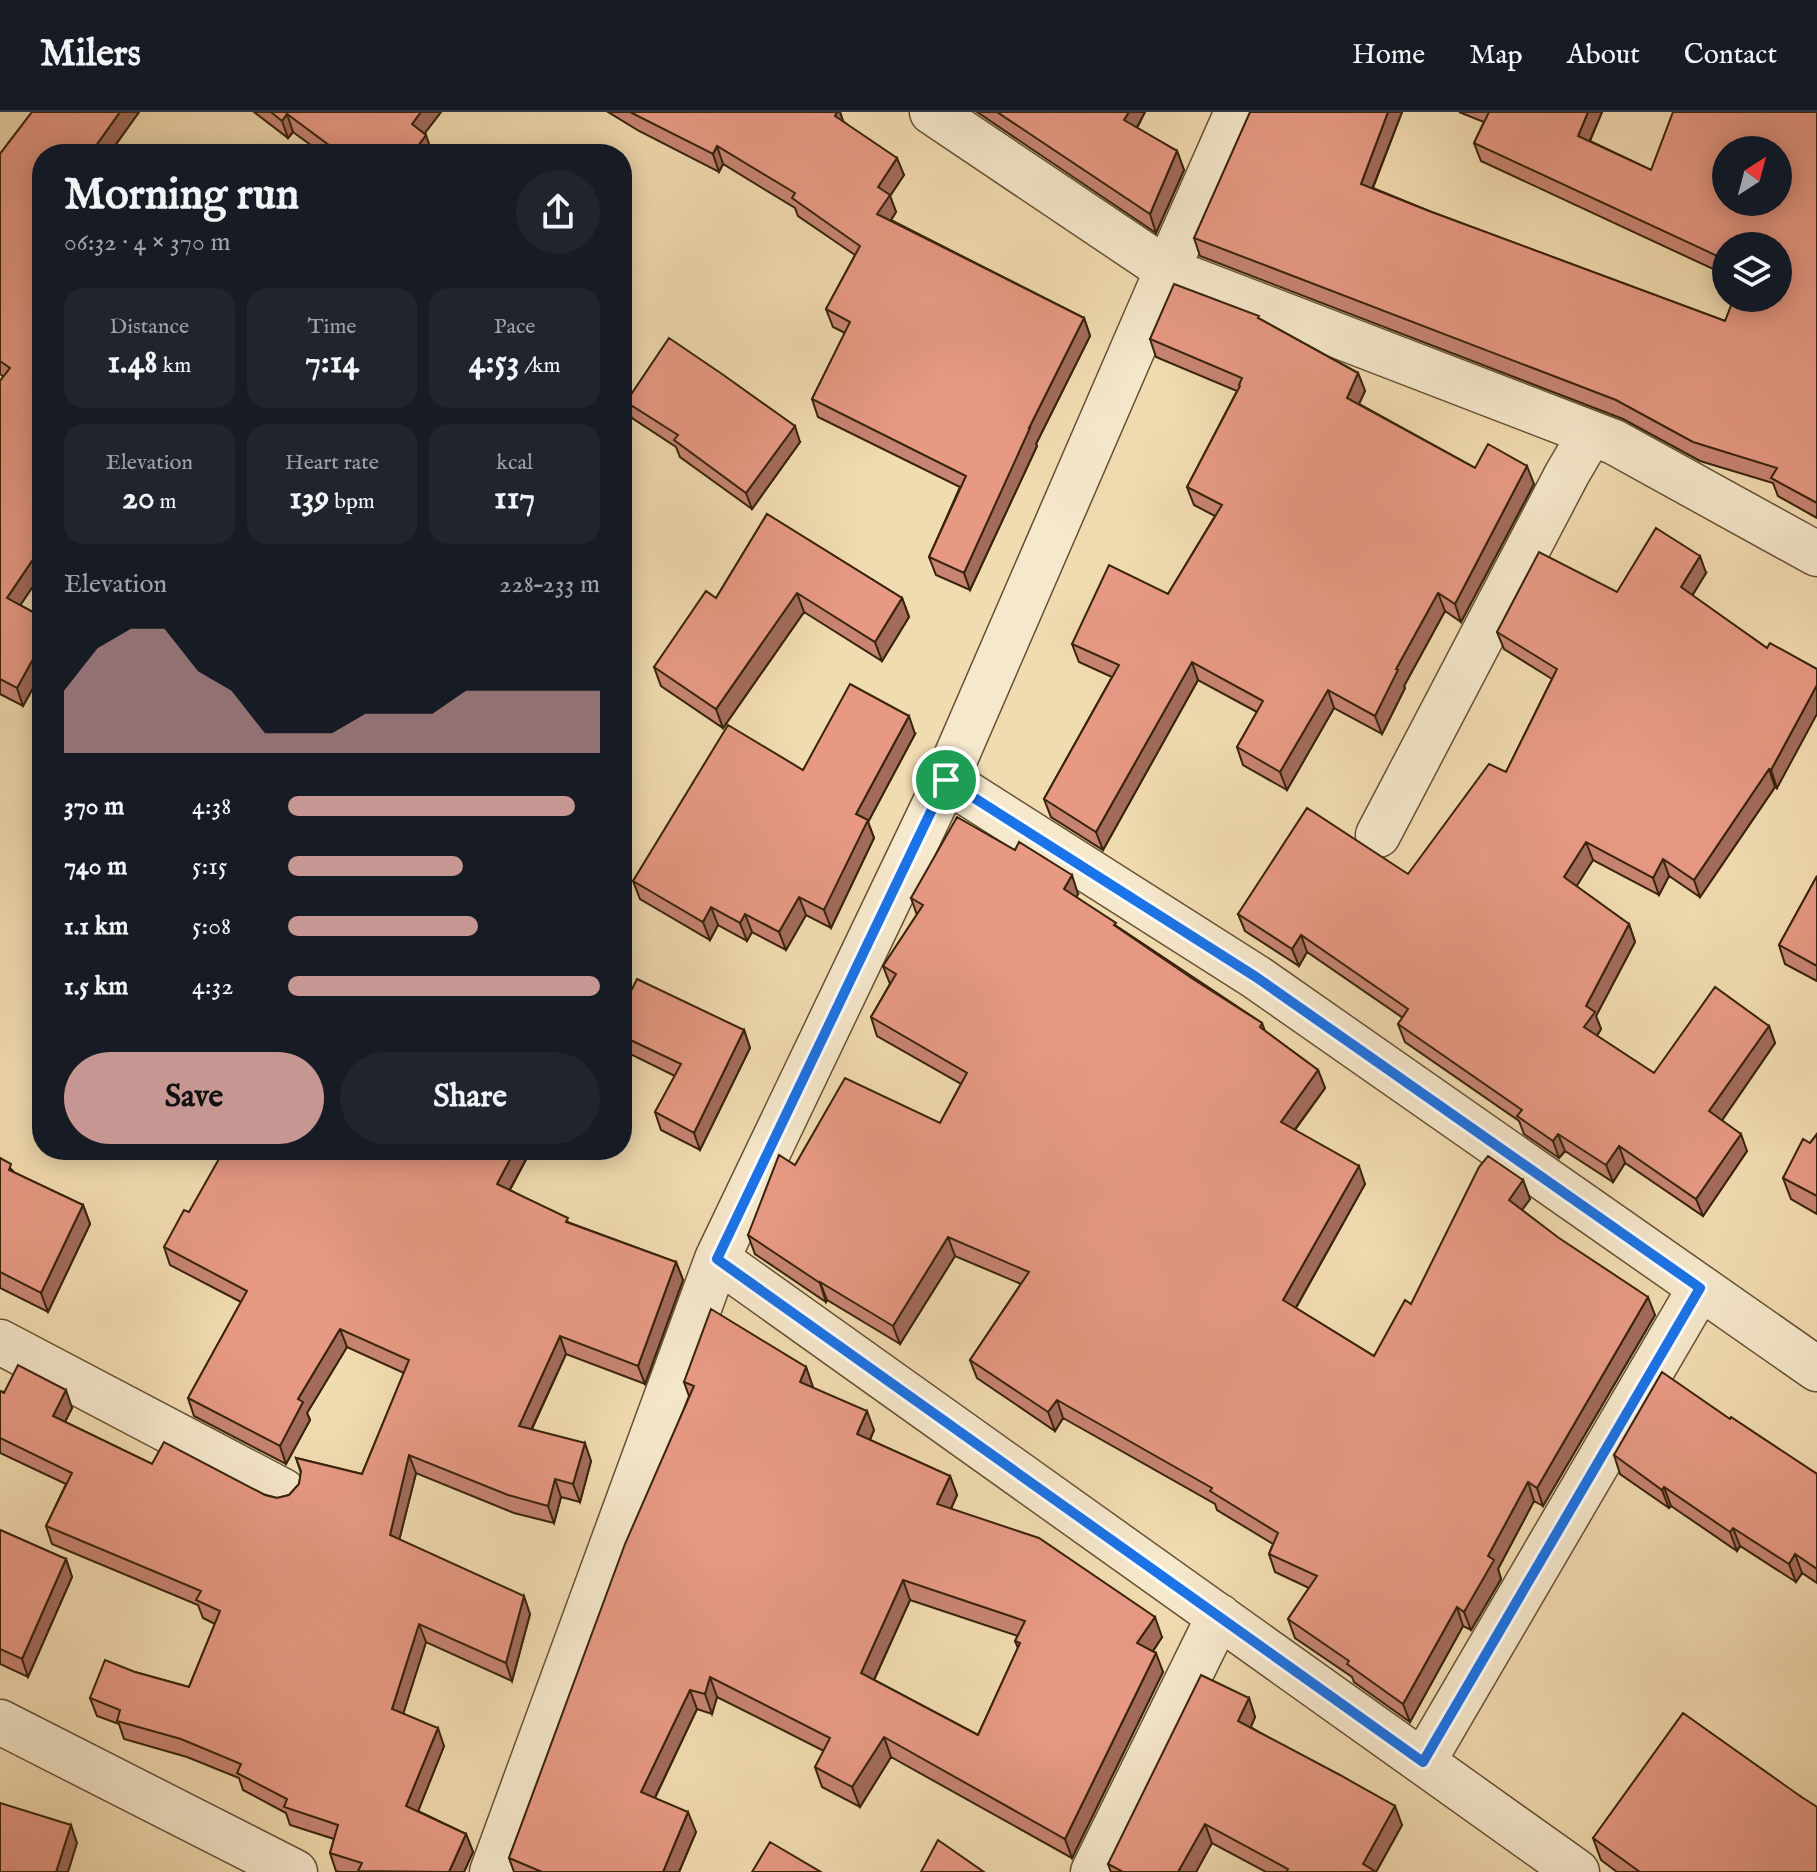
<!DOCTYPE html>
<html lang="en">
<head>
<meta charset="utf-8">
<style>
  :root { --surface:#171b24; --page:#20242c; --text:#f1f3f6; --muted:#9ea1a6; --line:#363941; --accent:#c59692 }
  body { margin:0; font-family:"IM FELL English",serif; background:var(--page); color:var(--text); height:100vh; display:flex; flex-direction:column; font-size:30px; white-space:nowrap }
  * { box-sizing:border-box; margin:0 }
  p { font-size:26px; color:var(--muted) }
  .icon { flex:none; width:44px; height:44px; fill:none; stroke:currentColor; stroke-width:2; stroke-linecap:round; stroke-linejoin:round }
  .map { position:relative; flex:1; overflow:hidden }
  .details { position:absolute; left:32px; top:32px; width:600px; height:1016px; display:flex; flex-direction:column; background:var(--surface); border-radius:32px; box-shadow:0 4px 20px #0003 }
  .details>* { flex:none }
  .needle { width:52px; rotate:36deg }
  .buttons { position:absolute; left:1712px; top:24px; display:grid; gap:16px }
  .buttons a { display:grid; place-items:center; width:80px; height:80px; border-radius:50%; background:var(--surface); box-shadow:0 4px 20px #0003; font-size:40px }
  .pin { position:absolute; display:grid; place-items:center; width:68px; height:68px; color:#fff; margin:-34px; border:4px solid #fff; border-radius:50%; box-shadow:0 2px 8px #0007 }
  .round { display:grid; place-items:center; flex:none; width:84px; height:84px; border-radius:42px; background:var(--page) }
  .overview { display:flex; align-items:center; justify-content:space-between; height:136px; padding:0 32px }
  h1 { font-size:44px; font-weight:700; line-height:60px }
  .metrics { display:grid; grid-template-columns:repeat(3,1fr); gap:12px; height:136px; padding:8px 32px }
  .metrics div { display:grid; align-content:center; border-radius:20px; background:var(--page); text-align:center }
  .metrics b { font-size:34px; font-weight:700 }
  .metrics small { font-size:22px; font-weight:400 }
  .metrics p { font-size:22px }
  .chart { height:224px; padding:16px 32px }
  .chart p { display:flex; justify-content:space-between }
  .chart svg { width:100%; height:144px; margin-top:8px; fill:var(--accent); opacity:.7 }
  .cta { display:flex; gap:16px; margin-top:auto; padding:16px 32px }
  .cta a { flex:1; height:92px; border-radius:48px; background:var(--accent); color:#111; font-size:32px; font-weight:700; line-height:92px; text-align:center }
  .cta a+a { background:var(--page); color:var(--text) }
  ul { padding:0 32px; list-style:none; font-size:26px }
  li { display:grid; grid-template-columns:128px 96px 1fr; align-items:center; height:60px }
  li i { height:20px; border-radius:10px; background:var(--accent) }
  header { display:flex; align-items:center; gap:48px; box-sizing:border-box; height:112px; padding:0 40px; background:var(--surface); border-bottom:2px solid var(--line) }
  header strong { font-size:38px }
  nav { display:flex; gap:44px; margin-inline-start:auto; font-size:28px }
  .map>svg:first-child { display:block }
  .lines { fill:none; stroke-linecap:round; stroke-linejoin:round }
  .street-casing { stroke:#665134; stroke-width:47 }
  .street { stroke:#f6e8cc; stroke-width:44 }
  .wall { fill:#c78472; stroke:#38230b; stroke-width:2; fill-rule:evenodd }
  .shaded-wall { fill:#a26b5c; stroke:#38230b; stroke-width:2 }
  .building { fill:#e79984; stroke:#38230b; stroke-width:2; fill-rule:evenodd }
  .route-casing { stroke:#fff; stroke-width:16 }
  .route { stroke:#1a73e8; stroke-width:10 }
</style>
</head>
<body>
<header>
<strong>Milers</strong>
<nav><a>Home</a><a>Map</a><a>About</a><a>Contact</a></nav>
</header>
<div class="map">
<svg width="1817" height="1760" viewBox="0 0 1817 1760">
  <rect width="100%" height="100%" fill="#f1dbb0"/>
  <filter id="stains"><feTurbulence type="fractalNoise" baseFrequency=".0025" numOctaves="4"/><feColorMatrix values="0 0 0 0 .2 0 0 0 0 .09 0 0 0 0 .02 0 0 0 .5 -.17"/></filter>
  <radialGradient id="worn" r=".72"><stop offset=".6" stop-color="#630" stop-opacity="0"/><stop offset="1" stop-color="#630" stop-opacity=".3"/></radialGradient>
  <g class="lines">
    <g class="street-casing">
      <path id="street" d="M932 0 1167 158 1614 330 1817 442
        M946 668 1256 865 1817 1257
        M1378 723 1567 362 1591 321
        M717 1147 1577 1760
        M0 1230 283 1379
        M0 1610 295 1760
        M1423 1650 1700 1176
        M492 1760 717 1147 946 668 1167 158 1237 0
        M1093 1760 1219 1504"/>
    </g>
    <use href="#street" class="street"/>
  </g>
  <path class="wall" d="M32 0H139L109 42H42V461L20 493 42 505V569L38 567 23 594 0 582V269L4 265 0 262V42Z
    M254 0H441L424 22 432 41 431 42H323L293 20 288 26Z
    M608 0H840L843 9 904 63 890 84 896 100 891 108 1084 206 1090 224 1036 332 1037 334 970 478 936 463 929 445 960 375 818 305 812 287 845 221 833 215 826 197 855 143 798 104 795 96 723 52 719 60 639 19Z
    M977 0H1145L1137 16 1177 39 1184 58 1156 121Z
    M1402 0 1373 76 1429 99 1725 209 1778 186 1726 134V163L1481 49 1474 31 1484 10 1459 0H1602L1590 29 1651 58 1817 0V406L1778 384 1773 371 1700 349 1623 307 1200 144 1194 126Z
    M1260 207 1358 261 1365 279 1359 292 1475 356 1534 372 1461 510 1445 499 1404 574 1405 576 1382 622 1334 596 1287 678 1243 653 1237 635 1257 600 1198 568 1103 738 1051 705 1044 687 1112 565 1079 550 1072 532 1168 482 1215 404 1194 393 1187 375 1237 279 1156 245 1150 227Z
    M626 290 800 330 752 397 680 345 676 335 632 306Z
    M767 402 902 486 909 505 882 549 804 500 723 616 661 574 654 555 716 486Z
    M1706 461 1692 484 1767 536 1777 676 1775 675 1700 785 1669 764 1659 783 1593 748 1576 774 1629 812 1635 830 1596 904 1601 917 1597 924 1654 961 1769 914 1775 931 1722 1008 1747 1039 1703 1104 1625 1051 1613 1070 1565 1039 1559 1046 1524 1022 1519 1009 1405 930 1398 912 1403 906 1307 840 1299 854 1245 819 1238 802 1408 762 1506 660 1552 567 1504 537 1497 520 1617 480Z
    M915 622 868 710 874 726 831 816 806 803 786 838 752 820 747 829 718 813 710 828 640 787 633 769 803 658Z
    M1817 764V869L1785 852 1779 833Z
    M1078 782 1076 785 1118 815 1262 911 1265 919 1318 958 1325 976 1295 1018 1365 1072 1296 1196 1374 1244 1411 1192 1523 1068 1530 1087 1522 1098 1655 1203 1543 1394 1534 1389 1498 1457 1501 1467 1471 1518 1463 1514 1410 1610 1354 1570 1352 1565 1295 1526 1288 1507 1309 1476 1275 1460 1269 1442 1273 1432 1217 1398 1215 1392 1063 1306 1055 1319 977 1266 970 1248 1021 1172 955 1144 900 1232 827 1188 826 1190 755 1142 748 1123 795 1053 940 1011 961 972 877 924 871 905 890 872 883 854 917 803 911 786Z
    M622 897 744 918 750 936 700 1038 661 1018 655 1000 675 964 622 938Z
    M1817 1022V1102L1791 1087 1783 1066Z
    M531 1038 510 1078 570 1111 676 1150 683 1168 645 1272 566 1242 532 1317 591 1349 580 1390 561 1385 554 1411 514 1401 416 1361 399 1428 530 1502 512 1569 426 1530 403 1601 444 1634 418 1699 466 1722 473 1740 464 1760H340L336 1759 330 1741 334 1727 290 1713 286 1701 243 1678 239 1666 187 1645 124 1627 119 1612 97 1604 90 1586 135 1560 189 1575 215 1512 203 1506 198 1493 52 1432 46 1414 66 1372 0 1341V1279L72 1296 65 1310 152 1352 277 1386 289 1383 299 1372 301 1361 296 1346 362 1362 404 1261 347 1235 307 1301 310 1308 286 1352 194 1304 188 1286 241 1190 170 1153 164 1135 189 1100Z
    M0 1046 15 1061 83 1093 90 1112 48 1200 0 1176Z
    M806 1255 813 1276 874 1318 870 1328 950 1364 957 1383 951 1397 1162 1525 1153 1539 1163 1560 1072 1746 891 1645 860 1695 822 1675 815 1655 824 1639 717 1585 712 1602 697 1597 655 1686 696 1720 679 1760H514L509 1746 689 1284 684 1270ZM910 1488 1018 1524 1015 1529 1018 1536 978 1623 874 1568Z
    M1730 1307 1817 1362V1471L1802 1461 1796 1470 1740 1434 1737 1439 1671 1394 1669 1396 1620 1362 1614 1343Z
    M0 1418 66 1447 72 1465 28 1565 0 1552Z
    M1249 1586 1255 1605 1251 1615 1402 1713 1376 1760H1266L1212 1731 1196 1760H1111L1108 1752Z
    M1800 1684 1817 1760H1617L1601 1748 1593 1726Z"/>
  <path class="shaded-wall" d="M120 0H139L109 42H90Z
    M421 0H441L418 30 412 12Z
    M837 0H840L845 16 835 4Z
    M1129 0H1145L1131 26 1124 8Z
    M1388 0H1402L1367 90 1361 72Z
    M1588 0H1602L1584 42 1578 24Z
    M287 2 293 20 288 26 282 9Z
    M426 23 432 41 431 42H412Z
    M717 34 723 52 719 60 713 42Z
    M1177 39 1184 58 1156 121 1150 102Z
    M897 46 904 63 890 84 896 100 884 119 877 102 878 75Z
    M1084 206 1090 224 1036 332 1037 334 970 478 964 461 1029 316Z
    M1358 261 1365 279 1353 304 1347 286Z
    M795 314 800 330 752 397 746 381Z
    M1527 354 1534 372 1461 510 1455 492Z
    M42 434V461L13 504 7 486Z
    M1700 444 1706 461 1687 492 1681 475Z
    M797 481 804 500 723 616 716 597Z
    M1438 481 1445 499 1404 574 1405 576 1382 622 1375 604 1396 557Z
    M902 486 909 505 882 549 875 530Z
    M32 549 38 567 23 594 17 576Z
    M1192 550 1198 568 1103 738 1096 720Z
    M1817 573V602L1777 676 1771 658Z
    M1328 578 1334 596 1287 678 1280 660Z
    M909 604 915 622 868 710 874 726 831 816 824 798 856 702Z
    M1769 657 1775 675 1700 785 1694 768Z
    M1586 730 1593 748 1571 783 1564 765Z
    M1663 747 1669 764 1659 783 1653 766Z
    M1072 763 1078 782 1071 796 1064 777Z
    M799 785 806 803 786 838 779 820Z
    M711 795 718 813 710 828 703 810Z
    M745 802 752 820 747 829 740 811Z
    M1629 812 1635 830 1596 904 1601 917 1590 933 1584 915 1586 894Z
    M1301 823 1307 840 1299 854 1292 837Z
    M1769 914 1775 931 1716 1017 1709 999Z
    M744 918 750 936 700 1038 694 1021Z
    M1318 958 1325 976 1287 1028 1281 1010Z
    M1558 1022 1565 1039 1559 1046 1553 1029Z
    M1741 1022 1747 1039 1703 1104 1696 1087Z
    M1619 1034 1625 1051 1613 1070 1606 1053Z
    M515 1038H531L503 1090 497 1072Z
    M1359 1054 1365 1072 1290 1206 1283 1188Z
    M1523 1068 1530 1087 1516 1106 1509 1088Z
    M83 1093 90 1112 48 1200 41 1181Z
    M948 1125 955 1144 900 1232 893 1214Z
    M676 1150 683 1168 645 1272 638 1254Z
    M820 1170 827 1188 826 1190 820 1171Z
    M1648 1185 1655 1203 1543 1394 1537 1376Z
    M340 1217 347 1235 307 1301 310 1308 286 1352 280 1334 298 1287Z
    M560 1224 566 1242 525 1331 519 1314Z
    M806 1255 813 1275 807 1290 800 1270Z
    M66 1278 72 1296 59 1322 53 1304Z
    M1057 1288 1063 1306 1055 1319 1048 1300Z
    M867 1299 874 1318 864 1341 857 1322Z
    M585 1331 591 1349 580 1390 573 1372Z
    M409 1343 416 1361 396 1441 390 1423Z
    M950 1364 957 1383 944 1412 937 1392Z
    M555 1367 561 1385 554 1411 548 1394Z
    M1528 1370 1534 1389 1498 1457 1501 1467 1471 1518 1464 1500 1488 1444Z
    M1664 1375 1671 1394 1669 1396 1662 1378Z
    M1733 1416 1740 1434 1737 1439 1730 1420Z
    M1795 1442 1802 1461 1796 1470 1789 1452Z
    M66 1447 72 1465 28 1565 22 1547Z
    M903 1468 910 1488 868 1581 861 1561Z
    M524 1484 530 1502 512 1569 506 1551Z
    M1457 1495 1463 1514 1410 1610 1403 1592Z
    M1155 1505 1162 1525 1145 1551 1137 1531Z
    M419 1512 426 1530 399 1615 392 1597Z
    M1156 1541 1163 1560 1072 1746 1065 1727Z
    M710 1565 717 1585 712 1602 705 1582Z
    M690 1578 697 1597 648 1700 641 1680Z
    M1249 1586 1255 1605 1245 1628 1238 1609Z
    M438 1616 444 1634 413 1712 406 1694Z
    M884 1625 891 1645 860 1695 852 1675Z
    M1395 1694 1402 1713 1376 1760 1363 1752Z
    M688 1700 696 1720 679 1760H663Z
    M1205 1712 1212 1731 1196 1760H1178Z
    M71 1713 77 1731 68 1760H56Z
    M466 1722 473 1740 464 1760H449Z"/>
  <path class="building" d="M32 0H120L90 42H42V434L7 486 42 505V555L32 549 17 576 0 567V269L10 256 0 249V42Z
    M271 0H421L412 12 426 23 412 42H341L287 2 282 9Z
    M630 0H837L835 4 897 46 878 75 890 83 877 102 1084 206 1029 316H1030L964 461 929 445 966 364 812 287 850 210 826 197 860 134 792 86 795 81 717 34 713 42Z
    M997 0H1129L1124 8 1177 39 1150 102Z
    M1250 0H1388L1361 72 1429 99 1725 209 1734 186H1778V134H1726V148L1474 31 1489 0H1588L1578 24 1651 58 1673 0H1817V391L1771 366 1777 356 1693 330 1616 288 1194 126ZM1726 38H1778V90H1726Z
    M1174 172 1259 204 1258 206 1358 261 1347 286 1475 356 1488 332 1527 354 1455 492 1438 481 1396 557 1398 558 1375 604 1328 578 1280 660 1237 635 1263 589 1192 550 1096 720 1044 687 1119 553 1072 532 1109 453 1168 482 1222 393 1187 375 1240 274 1239 273 1242 266 1150 227Z
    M669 226 722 262 795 314 746 381 674 328 678 323 626 290Z
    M767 402 902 486 875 530 797 481 716 597 654 555 706 479 716 486Z
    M1656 416 1700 444 1681 475 1767 536 1770 531 1817 557V573L1771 658 1769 657 1694 768 1663 747 1653 766 1586 730 1564 765 1629 812 1586 894 1595 900 1584 915 1654 961 1715 875 1769 914 1709 999 1741 1022 1696 1087 1619 1034 1606 1053 1558 1022 1553 1029 1517 1004 1522 998 1398 912 1408 897 1301 823 1292 837 1238 802 1307 696 1408 762 1489 652 1506 660 1557 557 1497 520 1539 440 1617 480Z
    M850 572 909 604 856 702 868 708 824 798 799 785 779 820 745 802 740 811 711 795 703 810 633 769 728 613 803 658Z
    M957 705 1015 738 1019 730 1072 763 1064 777 1116 811 1114 813 1193 867 1262 911 1260 915 1318 958 1281 1010 1359 1054 1283 1188 1374 1244 1405 1188 1411 1192 1479 1055 1488 1044 1523 1068 1509 1088 1559 1126 1648 1185 1537 1376 1528 1370 1488 1444 1494 1448 1464 1500 1457 1495 1403 1592 1347 1552 1349 1549 1288 1507 1317 1464 1269 1442 1278 1421 1210 1379 1212 1376 1057 1288 1048 1300 970 1248 1029 1160 948 1125 893 1214 820 1170V1171L748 1123 779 1043 795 1053 845 966 940 1011 967 961 871 905 896 862 883 854 923 793 911 786Z
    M1817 764V854L1779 833Z
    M637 867 744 918 694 1021 655 1000 681 952 622 924V897Z
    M1817 1022V1084L1783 1066 1803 1027 1810 1031Z
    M224 1038H515L497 1072 568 1106 566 1110 676 1150 638 1254 560 1224 519 1314 585 1331 573 1372 555 1367 548 1394 508 1383 409 1343 390 1423 524 1484 506 1551 419 1512 392 1597 438 1616 406 1694 466 1722 449 1760 358 1759 362 1751 330 1741 338 1713 284 1695 287 1687 237 1661 241 1652 181 1627 117 1609 120 1598 90 1586 105 1548 135 1560 189 1575 220 1499 196 1488 201 1479 46 1414 72 1361 0 1326V1279L4 1281 18 1253 66 1278 53 1304 152 1352 164 1330 265 1383 277 1386 289 1383 299 1372 301 1359 296 1346 362 1362 409 1248 340 1217 298 1287 303 1290 280 1334 188 1286 247 1179 164 1135 184 1098 189 1100Z
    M0 1046 11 1052 9 1058 83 1093 41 1181 0 1160Z
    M711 1197 806 1255 800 1270 867 1299 857 1322 950 1364 937 1392 1039 1426 1155 1505 1137 1531 1156 1541 1065 1727 884 1625 852 1675 815 1655 830 1626 710 1565 705 1582 690 1578 641 1680 688 1700 663 1760H542L509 1746 625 1432 694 1274 684 1270ZM903 1468 1025 1509 1015 1529 1020 1531 978 1623 861 1561Z
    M1662 1260 1730 1307 1731 1305 1817 1362V1457L1795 1442 1789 1452 1733 1416 1730 1420 1664 1375 1662 1378 1614 1343Z
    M0 1418 66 1447 22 1547 0 1537Z
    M1201 1563 1249 1586 1238 1609 1340 1663 1395 1694 1363 1752 1376 1760H1286L1288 1757 1205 1712 1178 1760H1123L1108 1752Z
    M1683 1601 1800 1684 1817 1695V1760H1640L1593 1726Z
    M0 1691 71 1713 56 1760H0Z
    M938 1728 984 1760H921Z
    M770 1730 821 1760H752Z"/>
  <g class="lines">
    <g class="route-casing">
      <path id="route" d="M946 668 1256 865 1700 1176 1423 1650 717 1147Z"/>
    </g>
    <use href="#route" class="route"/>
  </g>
  <rect width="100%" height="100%" filter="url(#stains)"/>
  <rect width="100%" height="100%" fill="url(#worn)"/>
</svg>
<div class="buttons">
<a><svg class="needle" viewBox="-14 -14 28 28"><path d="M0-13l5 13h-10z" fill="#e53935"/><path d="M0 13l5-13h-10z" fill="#9ea1a6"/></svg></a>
<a><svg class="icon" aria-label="layers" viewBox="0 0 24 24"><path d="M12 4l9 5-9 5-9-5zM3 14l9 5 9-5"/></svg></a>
</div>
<div class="pin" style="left:946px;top:668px;background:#1e9e55"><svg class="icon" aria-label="arrive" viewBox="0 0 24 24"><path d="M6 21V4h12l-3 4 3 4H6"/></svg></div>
<section class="details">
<div class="overview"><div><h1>Morning run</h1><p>06:32 · 4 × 370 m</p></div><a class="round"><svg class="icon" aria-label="share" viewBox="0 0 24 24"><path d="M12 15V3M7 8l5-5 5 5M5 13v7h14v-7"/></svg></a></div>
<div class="metrics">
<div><p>Distance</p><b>1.48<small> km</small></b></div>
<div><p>Time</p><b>7:14</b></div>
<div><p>Pace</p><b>4:53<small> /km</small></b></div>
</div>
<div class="metrics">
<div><p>Elevation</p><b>20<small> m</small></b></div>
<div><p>Heart rate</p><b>139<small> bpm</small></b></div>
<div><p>kcal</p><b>117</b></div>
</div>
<div class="chart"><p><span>Elevation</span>228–233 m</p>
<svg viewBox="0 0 160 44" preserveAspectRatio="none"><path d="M0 44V25L10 12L20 6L30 6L40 19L50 25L60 38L70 38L80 38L90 32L100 32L110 32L120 25L130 25L140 25L150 25L160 25V44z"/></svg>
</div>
<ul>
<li><b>370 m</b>4:38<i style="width:92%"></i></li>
<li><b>740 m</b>5:15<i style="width:56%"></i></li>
<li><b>1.1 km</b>5:08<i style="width:61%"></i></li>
<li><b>1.5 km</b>4:32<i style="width:100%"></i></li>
</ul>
<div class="cta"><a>Save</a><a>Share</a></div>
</section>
</div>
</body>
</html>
